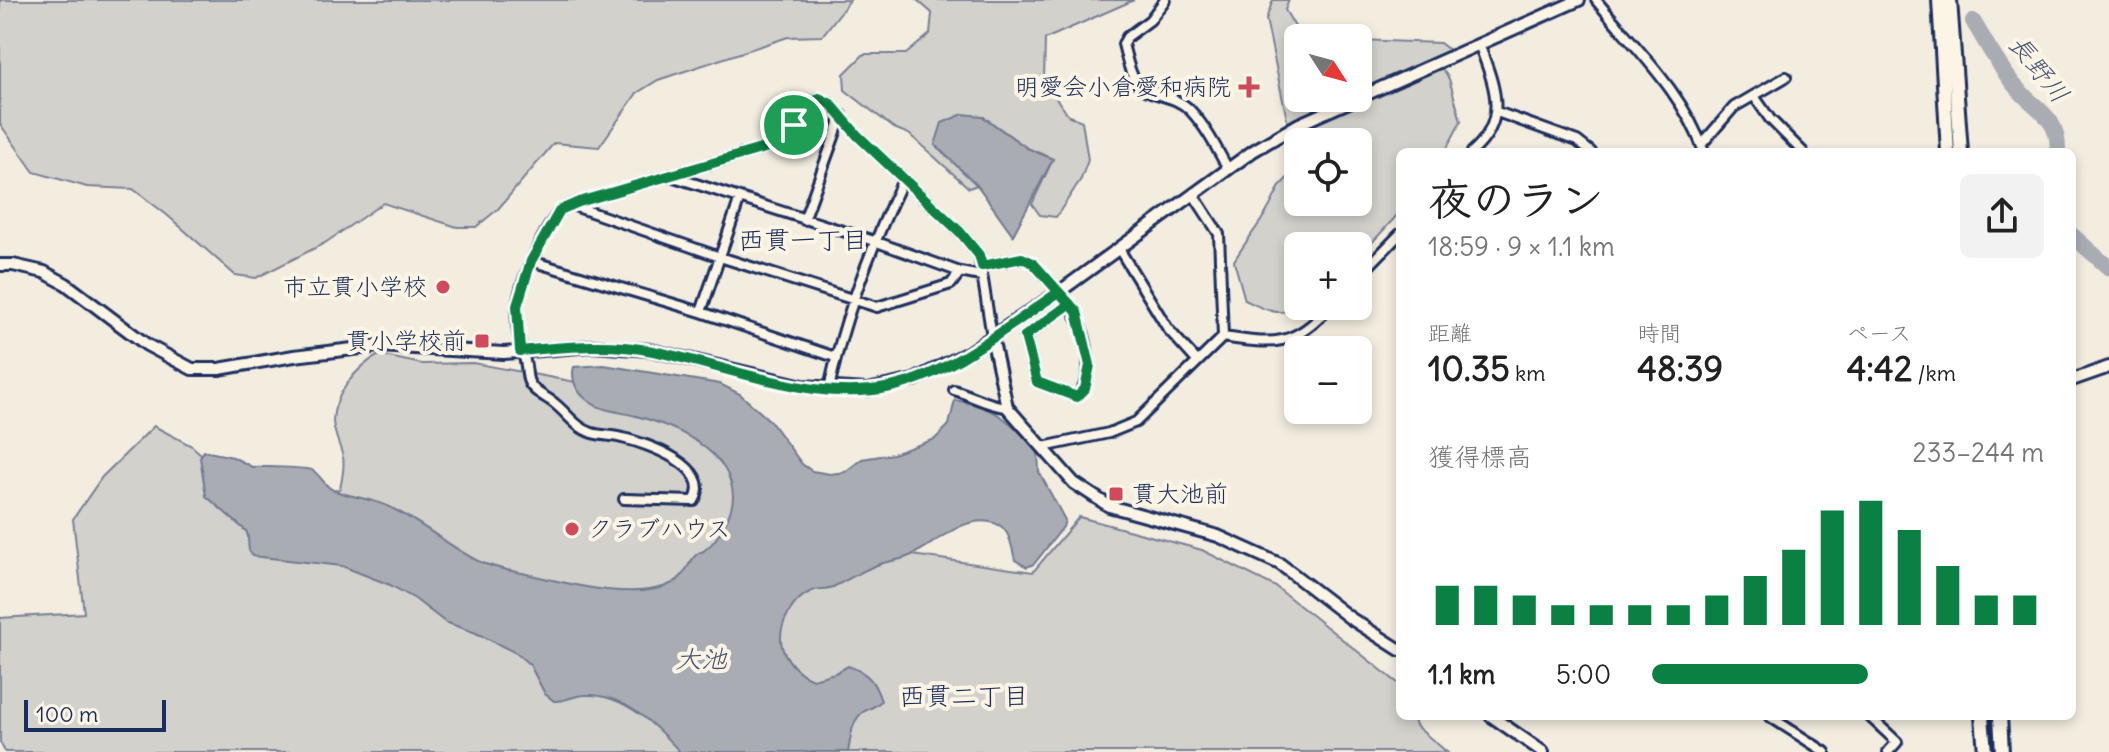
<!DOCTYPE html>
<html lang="ja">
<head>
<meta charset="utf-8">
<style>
  :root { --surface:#fff; --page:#f2f2f2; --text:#222; --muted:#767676; --accent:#0b8043 }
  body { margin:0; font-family:Delius,"Klee One",sans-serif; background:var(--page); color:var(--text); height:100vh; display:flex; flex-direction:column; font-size:30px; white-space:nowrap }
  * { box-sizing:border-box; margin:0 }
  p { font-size:26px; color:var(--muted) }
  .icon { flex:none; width:44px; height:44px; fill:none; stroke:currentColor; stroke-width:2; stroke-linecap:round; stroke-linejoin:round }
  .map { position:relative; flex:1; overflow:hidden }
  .drawer { position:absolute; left:1396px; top:148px; width:680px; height:572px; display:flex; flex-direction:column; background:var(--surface); border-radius:12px; box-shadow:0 4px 12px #0003 }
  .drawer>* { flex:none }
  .needle { width:52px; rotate:126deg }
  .tools { position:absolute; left:1284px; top:24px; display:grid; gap:16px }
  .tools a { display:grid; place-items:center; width:88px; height:88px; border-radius:12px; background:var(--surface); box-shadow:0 4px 12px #0003; font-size:40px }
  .scale { position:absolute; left:24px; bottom:20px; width:142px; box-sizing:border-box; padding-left:8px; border:4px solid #1b2f5e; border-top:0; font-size:22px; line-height:28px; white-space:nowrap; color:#1b2f5e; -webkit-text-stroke:6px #fcf5e5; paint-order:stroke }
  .pin { position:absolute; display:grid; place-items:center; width:68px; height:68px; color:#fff; margin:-34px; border:4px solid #fff; border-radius:50%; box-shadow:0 2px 8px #0007 }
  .round { display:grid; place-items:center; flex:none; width:84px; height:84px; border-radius:12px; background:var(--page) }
  .head { display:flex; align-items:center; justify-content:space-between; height:136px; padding:0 32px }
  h1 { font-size:44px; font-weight:700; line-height:60px }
  .figures { display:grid; grid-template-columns:repeat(3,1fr); gap:12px; height:136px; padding:8px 32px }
  .figures div { display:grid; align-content:center }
  .figures b { font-size:34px; font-weight:700 }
  .figures small { font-size:22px; font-weight:400 }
  .figures p { font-size:22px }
  .chart { height:224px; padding:16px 32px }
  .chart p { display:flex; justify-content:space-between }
  .chart svg { width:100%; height:144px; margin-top:8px; stroke:var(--accent); stroke-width:6 }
  ul { padding:0 32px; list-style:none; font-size:26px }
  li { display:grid; grid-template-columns:128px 96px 1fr; align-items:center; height:60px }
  li i { height:20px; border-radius:10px; background:var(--accent) }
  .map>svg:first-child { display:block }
  .green { fill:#d3d1cc; stroke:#778095; stroke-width:2; fill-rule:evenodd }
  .water { fill:#a9acb3; stroke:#707a91; stroke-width:2 }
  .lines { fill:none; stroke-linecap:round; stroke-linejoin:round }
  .river { stroke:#a9acb3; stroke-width:16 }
  .minor-casing { stroke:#1b2f5e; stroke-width:14 }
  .tertiary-casing { stroke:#1b2f5e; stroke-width:16 }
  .primary-casing { stroke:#1b2f5e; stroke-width:18 }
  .minor { stroke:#fcf5e5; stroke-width:8 }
  .tertiary { stroke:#fcf5e5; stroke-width:10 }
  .primary { stroke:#fcf5e5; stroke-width:12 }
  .route-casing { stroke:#fff; stroke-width:16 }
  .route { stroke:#0b8043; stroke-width:10 }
  .poi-dot { fill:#d1495b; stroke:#fcf5e5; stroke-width:3 }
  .labels { text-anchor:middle; stroke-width:8; stroke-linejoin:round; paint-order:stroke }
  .poi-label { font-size:24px; fill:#1b2f5e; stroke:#fcf5e5; text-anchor:end }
  .water-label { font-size:26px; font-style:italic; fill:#465478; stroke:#fcf5e5 }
  .neighbourhood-label { font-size:26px; fill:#1b2f5e; stroke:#fcf5e5 }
</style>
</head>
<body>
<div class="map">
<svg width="2109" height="752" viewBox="0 0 2109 752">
  <rect width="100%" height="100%" fill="#f3ede0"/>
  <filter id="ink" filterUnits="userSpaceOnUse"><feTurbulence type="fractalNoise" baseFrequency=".0125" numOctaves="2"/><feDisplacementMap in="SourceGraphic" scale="16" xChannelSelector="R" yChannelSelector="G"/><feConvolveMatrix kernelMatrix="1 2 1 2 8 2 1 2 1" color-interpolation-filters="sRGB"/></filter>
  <g filter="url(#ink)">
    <path class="green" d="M0 0H850L822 36 788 37 658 80 637 93 599 147 554 143 498 209 476 227H457L383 203 325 243 256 278 235 275 167 215 133 189 87 187 34 172 0 124Z
      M917 0H1134L1045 39 1044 82 1069 116 1082 121 1088 160 1081 179 1056 217 1040 215 1032 204 1053 159 1027 148 982 116 935 145 977 185 969 188 909 134 894 128 845 90 844 74 864 54H906L930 34 932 13Z
      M1273 0H1289L1285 10 1297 30 1346 38H1298V98H1358V40L1440 43 1453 53 1441 67 1449 79 1461 121 1445 152H1400V212L1358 258V246H1298V306C1280 319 1262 308 1245 300L1234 261C1244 244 1256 229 1266 213 1279 192 1274 189 1295 171V158L1266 19ZM1298 142H1358V202H1298Z
      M379 355 422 364 473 363 618 390 709 437 778 536 1033 572 1079 517 1202 550 1276 587 1399 684 1400 716H1412L1417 727 1447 752H5L0 742V618L84 613 73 519 102 477 154 426 192 446 236 485 325 494 340 489C342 479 345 467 343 457 340 445 333 432 333 420 334 395 357 366 379 355Z"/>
    <path class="water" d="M963 114 982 116 1027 148 1053 159 1013 235 977 185 935 145 942 123Z
      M604 365 720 384 740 394 770 421 802 464 812 471 830 474 845 472 862 459 893 454 935 439 949 425 955 400C998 408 1009 420 1038 452L1039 472 1065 520 1063 527 1034 564 1027 567 1015 560C1011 544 1010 525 990 522 959 516 934 547 907 557 897 561 887 561 877 565 861 571 848 580 833 587 826 590 821 588 815 590 793 597 775 628 783 650 789 663 799 674 813 679L835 673 848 666C868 673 874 680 881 701 875 707 870 708 863 712 851 721 851 738 848 752H680C656 726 624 693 585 695 574 695 565 702 554 701L545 694 530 665 516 653 476 633 445 622 415 599 390 585 342 566 252 556C245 548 251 539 246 531L206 496 200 457 204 451 233 457 252 467C258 466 307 468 312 470 321 475 325 487 333 490 350 497 368 498 385 505 418 519 446 545 478 561 495 569 513 571 531 575 569 584 636 602 673 583 686 576 687 564 696 555 703 549 699 555 706 549 719 539 733 513 733 496 731 450 674 426 636 416 622 412 602 411 590 402 578 394 570 381 574 367Z"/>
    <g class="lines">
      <path class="river" d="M1973 21C1986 43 1998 66 2015 86 2035 110 2059 115 2058 152
        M2072 235 2109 268"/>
      <g class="minor-casing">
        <path id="minor" d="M1165 0 1150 20 1127 37 1123 44C1127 58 1130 81 1144 89 1159 97 1178 97 1190 110 1206 127 1217 149 1228 169
          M1596 0C1635 48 1683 92 1704 152
          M1754 96 1770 119 1803 152
          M1497 112 1577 141 1591 152
          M1702 144 1734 107 1786 77
          M1472 152C1510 119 1494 85 1479 44
          M674 177 874 241 960 272 981 276
          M571 205 720 257 877 307 951 284 960 272
          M804 220 842 115
          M1119 249 1168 329 1197 361
          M531 261 701 312 835 357
          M982 266 1022 258 1033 263 1066 300C1085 322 1099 374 1077 397L1037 382 1025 336 1070 304
          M1358 277 1400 234
          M701 312 740 198
          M1223 337C1276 345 1293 347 1331 306
          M829 389C844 316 871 247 903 180
          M954 390C971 395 989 406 1007 407
          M1043 447 1109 433 1136 422 1223 337 1219 234 1193 194
          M624 499 694 501C715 467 646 443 622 438 613 435 602 436 592 433 576 428 567 413 554 403 548 398 540 395 534 389 525 381 528 372 525 361 520 344 515 326 517 307 520 281 542 234 558 213 563 207 572 205 579 202L771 146 819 98 831 104 857 135 960 232 979 255 992 337
          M1769 716 1825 752
          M1869 716 1897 742 1888 752"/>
      </g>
      <g class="tertiary-casing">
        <path id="tertiary" d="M1358 98 1579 0
          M0 265H13L44 272 66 284 147 345 192 369H219L294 356 378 346 504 353 592 346 650 350 803 386 867 390 914 380 968 353 1059 292 1253 151 1299 124 1358 98
          M992 337 1007 407 1074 483 1109 506 1218 536 1280 564 1350 618 1400 650
          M2072 380 2109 367
          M1491 716 1543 752"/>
      </g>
      <g class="primary-casing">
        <path id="primary" d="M1939 0 1948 152
          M1950 0 1961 152
          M1982 716 1985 752
          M2000 716 2002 752"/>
      </g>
      <use href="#minor" class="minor"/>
      <use href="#tertiary" class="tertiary"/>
      <use href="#primary" class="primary"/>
    </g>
  </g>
  <g class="lines" filter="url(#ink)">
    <g class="route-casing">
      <path id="route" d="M794 125 771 146 579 202 560 210 531 261 517 306 520 351C564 347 609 342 653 351 727 366 815 404 891 387 953 373 1008 326 1059 292L1077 312 1090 365 1085 389 1077 397 1037 382 1025 336 1070 304 1066 300 1033 263 1022 258 982 266 979 255 960 232 857 135 831 104 819 98 794 125"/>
    </g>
    <use href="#route" class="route"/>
  </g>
  <g class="poi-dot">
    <path d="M1245 75h8v8h8v8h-8v8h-8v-8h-8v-8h8z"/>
    <circle cx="443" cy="287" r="8"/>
    <rect x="474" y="333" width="16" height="16" rx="4"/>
    <rect x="1108" y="486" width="16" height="16" rx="4"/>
    <circle cx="572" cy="529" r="8"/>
  </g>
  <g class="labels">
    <g class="poi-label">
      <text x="1231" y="95">明愛会小倉愛和病院</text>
      <text x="427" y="295">市立貫小学校</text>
      <text x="466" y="349">貫小学校前</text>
      <text x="1132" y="502" text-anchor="start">貫大池前</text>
      <text x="588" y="537" text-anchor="start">クラブハウス</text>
    </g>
    <g class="water-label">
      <text transform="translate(2039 69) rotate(51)" y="9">長野川</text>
      <text x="701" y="668">大池</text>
    </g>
    <g class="neighbourhood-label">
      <text x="803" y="249">西貫一丁目</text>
      <text x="964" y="705">西貫二丁目</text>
    </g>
  </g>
</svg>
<div class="tools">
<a><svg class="needle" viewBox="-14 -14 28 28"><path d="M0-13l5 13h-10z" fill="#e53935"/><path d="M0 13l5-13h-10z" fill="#767676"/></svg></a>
<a><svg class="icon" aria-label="locate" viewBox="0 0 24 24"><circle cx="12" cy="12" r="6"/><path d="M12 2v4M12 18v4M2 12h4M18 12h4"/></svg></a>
<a>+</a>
<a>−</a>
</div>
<div class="scale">100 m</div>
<div class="pin" style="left:794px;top:125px;background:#1e9e55"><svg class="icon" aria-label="arrive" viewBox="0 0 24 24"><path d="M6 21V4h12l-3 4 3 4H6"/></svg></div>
<section class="drawer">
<div class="head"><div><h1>夜のラン</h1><p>18:59 · 9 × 1.1 km</p></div><a class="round"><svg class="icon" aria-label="share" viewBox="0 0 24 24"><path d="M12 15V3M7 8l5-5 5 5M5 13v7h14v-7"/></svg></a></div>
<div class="figures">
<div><p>距離</p><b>10.35<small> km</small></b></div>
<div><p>時間</p><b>48:39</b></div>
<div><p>ペース</p><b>4:42<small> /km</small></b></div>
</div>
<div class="chart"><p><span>獲得標高</span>233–244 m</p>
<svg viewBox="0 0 160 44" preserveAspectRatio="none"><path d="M5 44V32M15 44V32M25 44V35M35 44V38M45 44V38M55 44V38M65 44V38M75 44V35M85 44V29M95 44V21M105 44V9M115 44V6M125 44V15M135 44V26M145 44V35M155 44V35"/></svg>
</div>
<ul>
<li><b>1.1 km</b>5:00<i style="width:55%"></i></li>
</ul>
</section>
</div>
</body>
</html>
